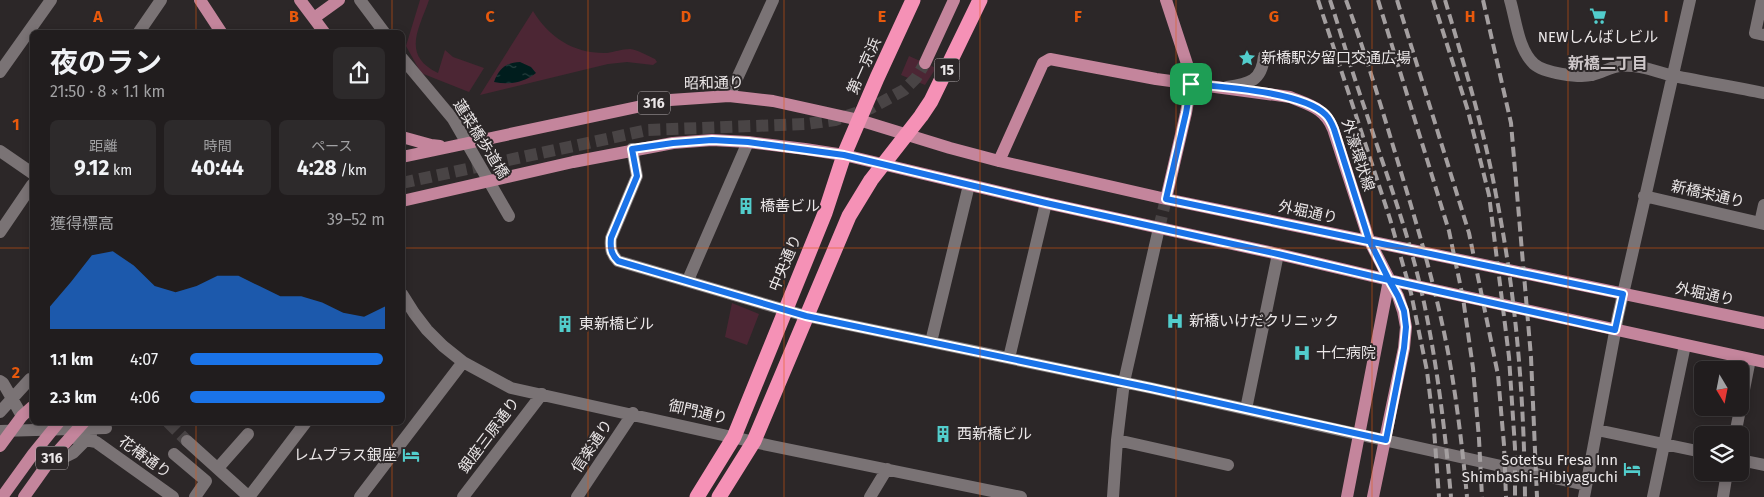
<!DOCTYPE html>
<html lang="ja">
<head>
<meta charset="utf-8">
<style>
  :root { --surface:#211d1e; --page:#2d2a2b; --text:#f1f3f6; --muted:#a2a2a4; --line:#3e3b3c; --accent:#1a73e8 }
  body { margin:0; font-family:"Fira Sans","Noto Sans JP",sans-serif; background:var(--page); color:var(--text); height:100vh; display:flex; flex-direction:column; font-size:19px; white-space:nowrap }
  * { box-sizing:border-box; margin:0 }
  p { font-size:16px; color:var(--muted) }
  .icon { flex:none; width:28px; height:28px; fill:none; stroke:currentColor; stroke-width:2; stroke-linecap:round; stroke-linejoin:round }
  .map { position:relative; flex:1; overflow:hidden }
  .side { position:absolute; left:30px; top:30px; width:375px; height:395px; display:flex; flex-direction:column; background:var(--surface); border-radius:8px; box-shadow:0 2px 8px #0003,0 0 0 1px var(--line) }
  .side>* { flex:none }
  .needle { width:32px; rotate:170deg }
  .tools { position:absolute; left:1694px; top:361px; display:grid; gap:10px }
  .tools a { display:grid; place-items:center; width:55px; height:55px; border-radius:8px; background:var(--surface); box-shadow:0 2px 8px #0003,0 0 0 1px var(--line); font-size:25px }
  .pin { position:absolute; display:grid; place-items:center; width:42px; height:42px; color:#fff; margin:-21px; border-radius:10px; box-shadow:0 2px 8px #0006 }
  .round { display:grid; place-items:center; flex:none; width:52px; height:52px; border-radius:8px; background:var(--page) }
  .summary { display:flex; align-items:center; justify-content:space-between; height:85px; padding:0 20px }
  h1 { font-size:28px; font-weight:700; line-height:38px }
  .metrics { display:grid; grid-template-columns:repeat(3,1fr); gap:8px; height:85px; padding:5px 20px }
  .metrics div { display:grid; align-content:center; border-radius:8px; background:var(--page); text-align:center }
  .metrics b { font-size:21px; font-weight:700 }
  .metrics small { font-size:14px; font-weight:400 }
  .metrics p { font-size:14px }
  .chart { height:140px; padding:10px 20px }
  .chart p { display:flex; justify-content:space-between }
  .chart svg { width:100%; height:90px; margin-top:5px; fill:var(--accent); opacity:.7 }
  ul { padding:0 20px; list-style:none; font-size:16px }
  li { display:grid; grid-template-columns:80px 60px 1fr; align-items:center; height:38px }
  li i { height:12px; border-radius:6px; background:var(--accent) }
  .map>svg:first-child { display:block }
  .green { fill:#4c2634 }
  .water { fill:url(#water-ripples) }
  .lines { fill:none; stroke-linecap:round; stroke-linejoin:round }
  .minor-tunnel { stroke:#494445; stroke-width:12; stroke-dasharray:12 6; stroke-linecap:butt }
  .major-tunnel { stroke:#494445; stroke-width:12; stroke-dasharray:12 6; stroke-linecap:butt }
  .minor { stroke:#7a7375; stroke-width:12 }
  .major { stroke:#c4859c; stroke-width:12 }
  .highway { stroke:#f591b6; stroke-width:15 }
  .rail { stroke:#a49fa0; stroke-width:4; stroke-dasharray:10 5; stroke-linecap:butt }
  .route-casing { stroke:#fff; stroke-width:10 }
  .route { stroke:#1a73e8; stroke-width:6 }
  .grid { fill:none; stroke:#e8590c; stroke-width:1; stroke-opacity:0.55 }
  .labels { text-anchor:middle; stroke-width:4; stroke-linejoin:round; paint-order:stroke }
  .shield { fill:#2c2728; stroke:#b2adae; stroke-width:1 }
  .shield-label { font-size:14px; font-weight:bold; fill:#ebe7e8 }
  .poi-label { font-size:15px; fill:#ebe7e8; stroke:#2c2728; text-anchor:start }
  .street-label { font-size:15px; fill:#ebe7e8; stroke:#2c2728 }
  .neighbourhood-label { font-size:16px; font-weight:bold; fill:#cec7c9; stroke:#2c2728 }
  .grid-label { font-size:16px; text-anchor:middle; font-weight:bold; fill:#e8590c; stroke:#2c2728; stroke-width:4; stroke-linejoin:round; paint-order:stroke }
</style>
</head>
<body>
<div class="map">
<svg width="1764" height="497" viewBox="0 0 1764 497">
  <defs>
    <pattern id="water-ripples" width="26" height="14" patternUnits="userSpaceOnUse" patternTransform="scale(1.25)"><rect width="26" height="14" fill="#001d1d"/><path d="M2 4q2-2 4 0t4 0M15 11q2-2 4 0t4 0" fill="none" stroke="#253e3e"/></pattern>
  </defs>
  <rect width="100%" height="100%" fill="#2c2728"/>
  <path class="green" d="M420 0H429C419 29 401 55 438 73L445 50 453 57 484 68 469 92 421 73 406 46Z
    M533 11C549 38 575 54 607 53 614 52 622 49 630 49 638 50 648 56 655 59L657 62 653 65 627 62 608 64 480 95Z
    M909 56 936 68 925 85 901 75Z
    M732 303 759 314 747 345 725 337Z"/>
  <path class="water" d="M520 62 531 67 536 73C523 83 509 85 494 82 499 68 506 63 520 62Z"/>
  <g class="lines">
    <path class="minor-tunnel" d="M168 422 187 441"/>
    <path class="major-tunnel" d="M402 183 648 130 806 124 835 120 871 108 904 90 916 78 925 63
      M1159 228 1166 199"/>
    <path class="minor" d="M360 0 384 32
      M1510 0C1516 20 1518 49 1534 64 1544 73 1579 78 1592 75 1602 73 1612 66 1621 66 1639 64 1657 72 1674 76 1704 82 1734 87 1764 93
      M1762 0 1755 33 1764 35
      M139 32 161 0
      M402 58 453 119 509 216
      M0 72 51 0
      M1227 87C1249 84 1262 81 1264 56
      M729 96 773 0
      M632 149 637 176 611 238C610 248 611 254 618 261L806 316 1151 388 1586 485
      M0 151 32 173
      M1644 196 1764 224
      M1760 223 1764 205
      M0 232 32 185
      M688 280 748 142
      M402 294 414 313 427 330 443 346 463 362 511 388 772 446 1021 497
      M931 342 969 185
      M1009 358 1046 203
      M0 381 3 383 22 416
      M1246 409 1278 254
      M0 412 30 379
      M1597 430 1702 452
      M0 431 106 428
      M1735 435 1750 359
      M70 437 96 442 173 497
      M1117 440 1228 465
      M187 441 249 497
      M174 454 206 481 195 497
      M61 459 73 453 91 435
      M1740 460 1764 465
      M218 468 248 434
      M249 497 306 422
      M360 497 463 362
      M463 497 542 394
      M577 497 633 413
      M870 497 887 469
      M1113 497 1117 440 1124 382 1159 228
      M1584 497 1618 316 1690 0
      M1653 497 1685 345
      M1723 497 1727 472"/>
    <path class="major" d="M200 0 221 32
      M300 0 324 32
      M1166 0 1190 73 1191 84 1186 113 1166 199
      M314 18 339 0
      M925 63 954 0
      M402 137 431 145 440 146
      M402 157 670 100 729 96 773 101 859 120 950 148 999 161 1166 199 1764 323
      M999 161 1043 63 1050 59 1156 79 1290 97C1309 105 1325 108 1333 129L1369 240 1398 296 1403 311 1406 327 1404 348 1373 497
      M402 201 573 162 673 143 712 140 748 142 805 149 844 155 1046 203 1278 254 1389 280 1764 362
      M0 446 22 416 32 407
      M2 497 33 454 59 422
      M24 497 51 459 84 422
      M1347 497 1389 280"/>
    <path class="highway" d="M697 497 734 437 825 213 844 155 877 78 913 0
      M719 497 754 441 849 216 871 180 921 116 931 101 980 0"/>
    <path class="rail" d="M1318 0 1390 219 1411 293 1427 371 1434 429 1439 497
      M1330 0C1342 37 1353 75 1366 112 1386 174 1409 234 1423 298 1437 363 1445 430 1451 497
      M1346 0C1365 52 1381 106 1397 159 1418 228 1439 298 1451 369 1458 411 1463 454 1467 497
      M1378 0 1449 231 1463 298 1473 368 1479 439 1482 497
      M1397 0 1469 233 1498 375 1504 445 1506 497
      M1433 0 1468 111 1489 195 1509 357 1515 448V497
      M1445 0C1464 64 1484 129 1496 195 1516 295 1524 395 1525 497
      M1483 0 1511 123 1531 357 1537 497"/>
  </g>
  <g class="lines">
    <g class="route-casing">
      <path id="route" d="M1191 84C1223 87 1304 92 1326 115 1330 119 1332 124 1334 129L1369 240 1389 280 1278 254 1046 203 844 155 748 142 712 140 673 143 632 149 637 176 611 238C610 248 611 254 618 261L806 316 1151 388 1386 440 1404 348 1406 327 1404 311 1398 296 1389 280 1615 330 1623 294 1166 199 1186 113 1191 84"/>
    </g>
    <use href="#route" class="route"/>
  </g>
  <path class="grid" d="M196 0V32M392 0V32M588 0V497M784 0V497M980 0V497M1176 0V497M1372 0V497M1568 0V497M0 248H32M402 248H1764M196 422V497M392 422V497"/>
  <defs>
    <g id="supermarket-bare" transform="scale(1.35)"><path d="M-6-5.5h2.5l.6 2H6L4.5 2H-2.5L-4.4-4H-6ZM-1.5 3.2a1.3 1.3 0 1 0 .1 0ZM3 3.2a1.3 1.3 0 1 0 .1 0Z" fill="#52cdcc" stroke="#2c2728" stroke-width="2.5" paint-order="stroke"/></g>
    <g id="sight-bare" transform="scale(1.35)"><path d="M0-6L1.8-2.2L6-1.7L2.9 1.2L3.7 5.4L0 3.3L-3.7 5.4L-2.9 1.2L-6-1.7L-1.8-2.2Z" fill="#52cdcc" stroke="#2c2728" stroke-width="2.5" paint-order="stroke"/></g>
    <g id="building-bare" transform="scale(1.35)"><path d="M-4-6H4V6H1V3H-1V6H-4ZM-2.5-4.3h1.7v1.8h-1.7ZM.8-4.3h1.7v1.8H.8ZM-2.5-1h1.7V.8h-1.7ZM.8-1h1.7V.8H.8Z" fill="#52cdcc" stroke="#2c2728" stroke-width="2.5" paint-order="stroke"/></g>
    <g id="hospital-bare" transform="scale(1.35)"><path d="M-5-5h3v3.5h4V-5h3V5h-3V1.5h-4V5h-3Z" fill="#52cdcc" stroke="#2c2728" stroke-width="2.5" paint-order="stroke"/></g>
    <g id="hotel-bare" transform="scale(1.35)"><path d="M-6-4.5h1.5V1H6V5H4.5V3h-9V5H-6ZM-4 0a1.8 1.8 0 1 1 3.6 0ZM.5 0V-2.5h3Q6-2.5 6 0Z" fill="#52cdcc" stroke="#2c2728" stroke-width="2.5" paint-order="stroke"/></g>
  </defs>
  <g fill-rule="evenodd">
    <use href="#supermarket-bare" x="1598" y="16"/>
    <use href="#sight-bare" x="1247" y="58"/>
    <use href="#building-bare" x="746" y="206"/>
    <use href="#hospital-bare" x="1175" y="321"/>
    <use href="#building-bare" x="565" y="324"/>
    <use href="#hospital-bare" x="1302" y="353"/>
    <use href="#building-bare" x="943" y="434"/>
    <use href="#hotel-bare" x="411" y="455"/>
    <use href="#hotel-bare" x="1632" y="469"/>
  </g>
  <g class="labels">
    <g class="shield">
      <rect x="934.5" y="58.5" width="25" height="23" rx="4"/>
      <rect x="638" y="91.5" width="32" height="23" rx="4"/>
      <rect x="36" y="446.5" width="32" height="23" rx="4"/>
    </g>
    <g class="shield-label">
      <text x="947" y="75">15</text>
      <text x="654" y="108">316</text>
      <text x="52" y="463">316</text>
    </g>
    <g class="poi-label">
      <text x="1598" y="42" text-anchor="middle">NEWしんばしビル</text>
      <text x="1261" y="63">新橋駅汐留口交通広場</text>
      <text x="760" y="211">橋善ビル</text>
      <text x="1189" y="326">新橋いけだクリニック</text>
      <text x="579" y="329">東新橋ビル</text>
      <text x="1316" y="358">十仁病院</text>
      <text x="957" y="439">西新橋ビル</text>
      <text x="397" y="460" text-anchor="end">レムプラス銀座</text>
      <text x="1618" y="465" text-anchor="end">Sotetsu Fresa Inn<tspan x="1618" dy="17">Shimbashi-Hibiyaguchi</tspan></text>
    </g>
    <g class="street-label">
      <text transform="translate(864 66) rotate(-66)" y="5">第一京浜</text>
      <text transform="translate(714 83) rotate(-1)" y="5">昭和通り</text>
      <text transform="translate(481 139) rotate(58)" y="5">蓮菜橋歩道橋</text>
      <text transform="translate(1358 155) rotate(72)" y="5">外濠環状線</text>
      <text transform="translate(1708 194) rotate(13)" y="5">新橋栄通り</text>
      <text transform="translate(1308 212) rotate(12)" y="5">外堀通り</text>
      <text transform="translate(785 263) rotate(-67)" y="5">中央通り</text>
      <text transform="translate(1705 294) rotate(12)" y="5">外堀通り</text>
      <text transform="translate(698 412) rotate(13)" y="5">御門通り</text>
      <text transform="translate(489 435) rotate(-53)" y="5">銀座三原通り</text>
      <text transform="translate(592 446) rotate(-56)" y="5">信楽通り</text>
      <text transform="translate(145 457) rotate(36)" y="5">花椿通り</text>
    </g>
    <g class="neighbourhood-label">
      <text x="1608" y="69">新橋二丁目</text>
    </g>
  </g>
  <g class="grid-label">
    <text x="98" y="22">A</text>
    <text x="294" y="22">B</text>
    <text x="490" y="22">C</text>
    <text x="686" y="22">D</text>
    <text x="882" y="22">E</text>
    <text x="1078" y="22">F</text>
    <text x="1274" y="22">G</text>
    <text x="1470" y="22">H</text>
    <text x="1666" y="22">I</text>
    <text x="16" y="130">1</text>
    <text x="16" y="378">2</text>
  </g>
</svg>
<div class="tools">
<a><svg class="needle" viewBox="-14 -14 28 28"><path d="M0-13l5 13h-10z" fill="#e53935"/><path d="M0 13l5-13h-10z" fill="#a2a2a4"/></svg></a>
<a><svg class="icon" aria-label="layers" viewBox="0 0 24 24"><path d="M12 4l9 5-9 5-9-5zM3 14l9 5 9-5"/></svg></a>
</div>
<div class="pin" style="left:1191px;top:84px;background:#1e9e55"><svg class="icon" aria-label="arrive" viewBox="0 0 24 24"><path d="M6 21V4h12l-3 4 3 4H6"/></svg></div>
<section class="side">
<div class="summary"><div><h1>夜のラン</h1><p>21:50 · 8 × 1.1 km</p></div><a class="round"><svg class="icon" aria-label="share" viewBox="0 0 24 24"><path d="M12 15V3M7 8l5-5 5 5M5 13v7h14v-7"/></svg></a></div>
<div class="metrics">
<div><p>距離</p><b>9.12<small> km</small></b></div>
<div><p>時間</p><b>40:44</b></div>
<div><p>ペース</p><b>4:28<small> /km</small></b></div>
</div>
<div class="chart"><p><span>獲得標高</span>39–52 m</p>
<svg viewBox="0 0 160 44" preserveAspectRatio="none"><path d="M0 44V33L10 21L20 8L30 6L40 13L50 23L60 26L70 23L80 18L90 18L100 23L110 28L120 28L130 31L140 36L150 38L160 33V44z"/></svg>
</div>
<ul>
<li><b>1.1 km</b>4:07<i style="width:99%"></i></li>
<li><b>2.3 km</b>4:06<i style="width:100%"></i></li>
</ul>
</section>
</div>
</body>
</html>
